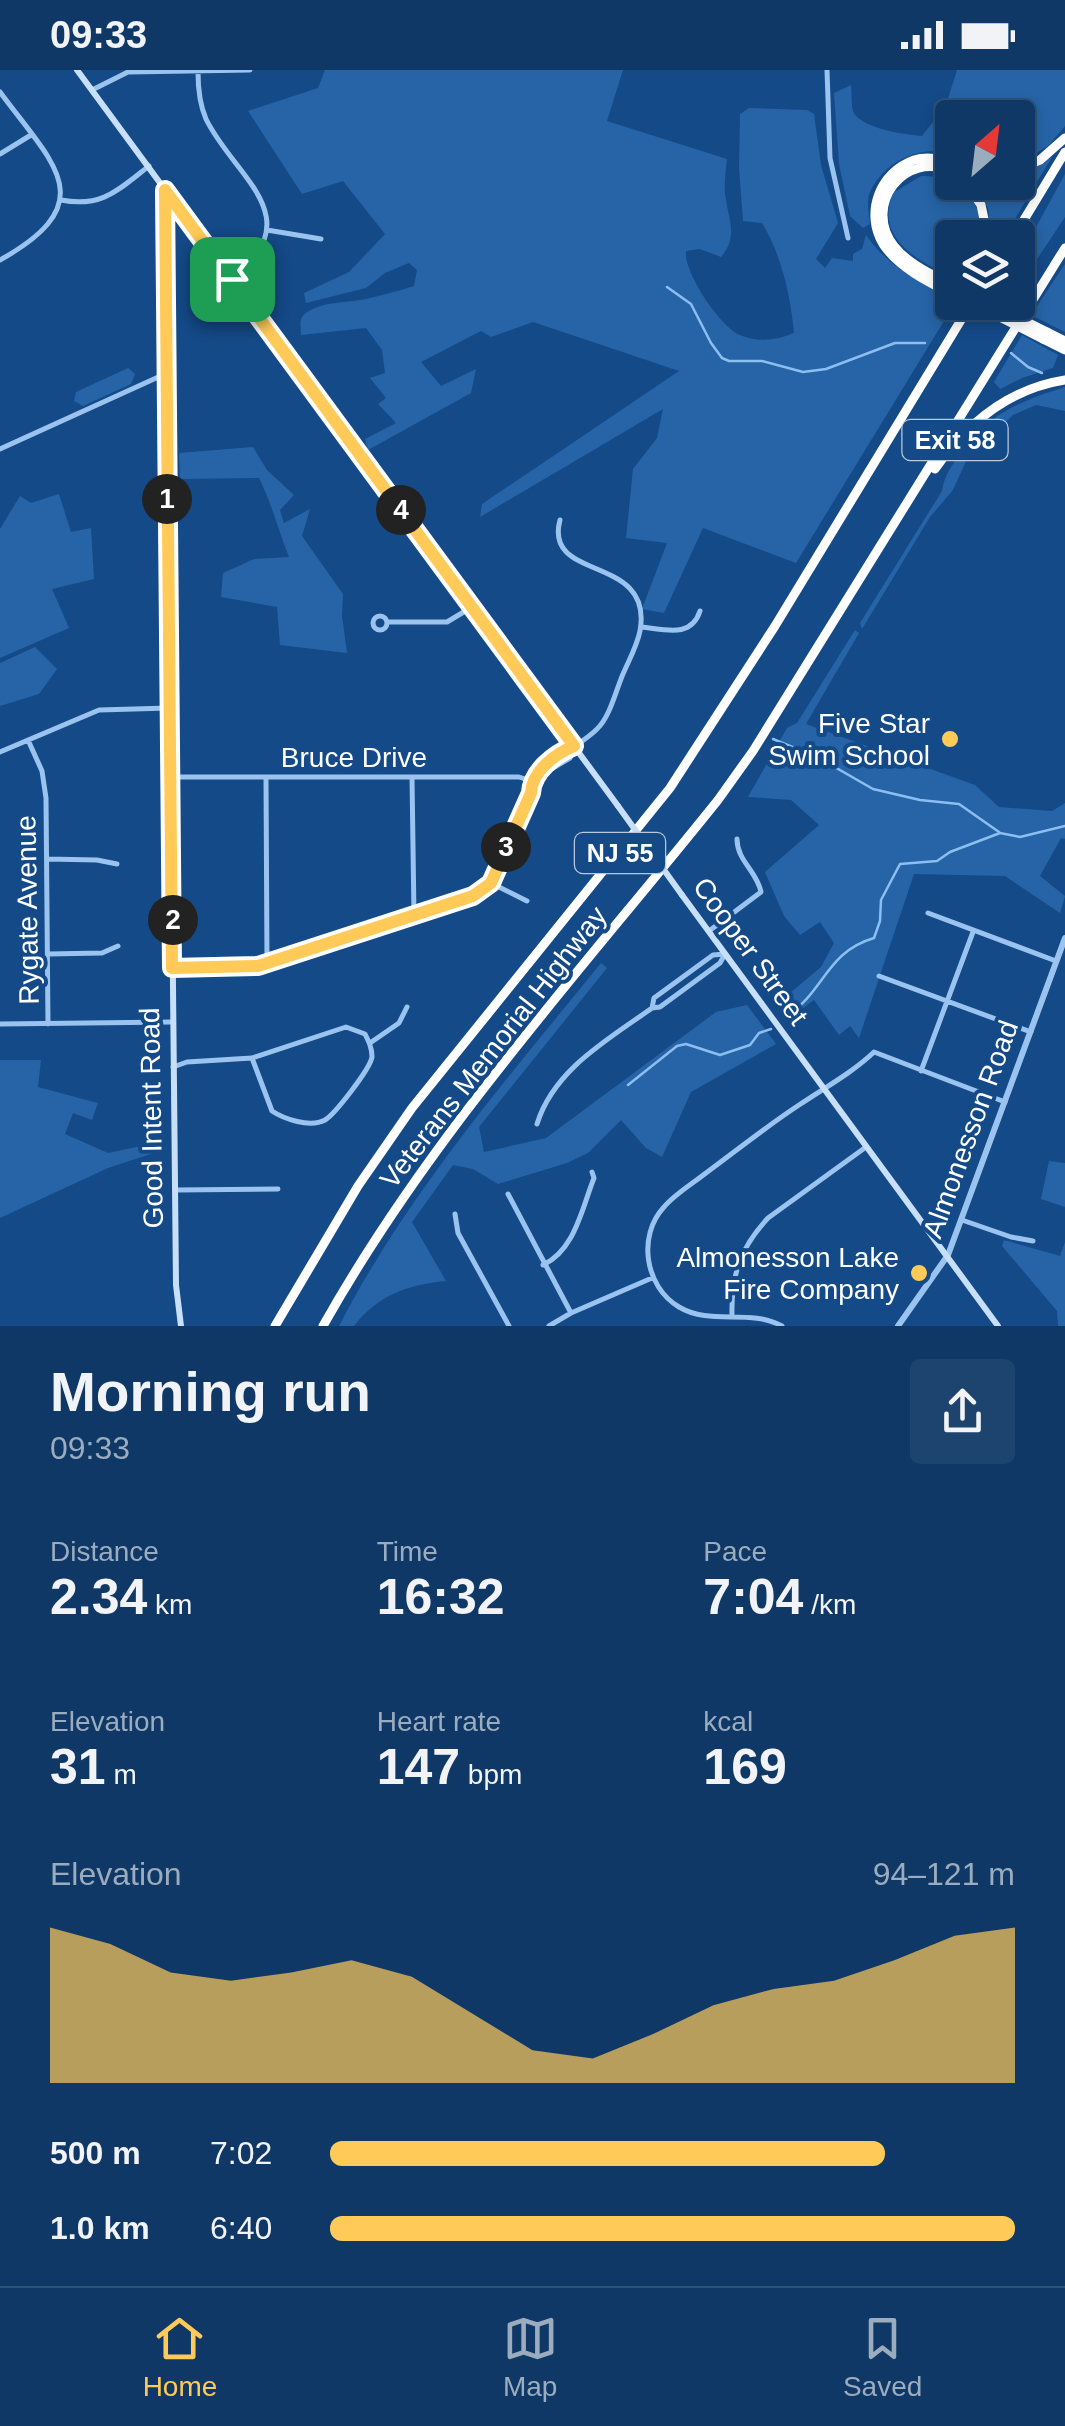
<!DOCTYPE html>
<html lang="en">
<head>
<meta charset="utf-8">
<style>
  :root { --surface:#0f3866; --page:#1d436f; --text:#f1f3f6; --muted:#9bacbf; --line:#2f527a; --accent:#ffca58 }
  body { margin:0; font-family:Helvetica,sans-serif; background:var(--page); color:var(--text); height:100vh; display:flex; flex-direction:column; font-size:38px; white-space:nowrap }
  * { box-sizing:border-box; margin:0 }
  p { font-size:32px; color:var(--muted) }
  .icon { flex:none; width:55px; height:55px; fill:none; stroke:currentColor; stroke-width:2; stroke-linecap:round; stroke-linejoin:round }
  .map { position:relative; height:1256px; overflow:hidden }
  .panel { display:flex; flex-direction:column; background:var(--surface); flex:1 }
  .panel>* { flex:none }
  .needle { width:65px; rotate:28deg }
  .controls { position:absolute; left:935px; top:30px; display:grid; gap:20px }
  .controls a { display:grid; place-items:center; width:100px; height:100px; border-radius:10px; background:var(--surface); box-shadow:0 5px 15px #0003,0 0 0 2px var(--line); font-size:50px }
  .pin { position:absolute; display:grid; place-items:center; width:85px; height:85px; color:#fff; margin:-42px; border-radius:20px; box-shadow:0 5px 15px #0006 }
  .km { position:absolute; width:50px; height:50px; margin:-25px; border-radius:50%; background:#222; color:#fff; font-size:28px; line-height:50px; text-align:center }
  .round { display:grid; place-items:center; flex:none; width:105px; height:105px; border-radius:10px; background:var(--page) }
  .head { display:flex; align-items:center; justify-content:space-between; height:170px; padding:0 50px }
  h1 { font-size:55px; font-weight:600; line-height:75px }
  .figures { display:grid; grid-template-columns:repeat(3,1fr); gap:15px; height:170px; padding:10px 50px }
  .figures div { display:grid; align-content:center }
  .figures b { font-size:50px; font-weight:600 }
  .figures small { font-size:28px; font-weight:400 }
  .figures p { font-size:28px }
  .chart { height:280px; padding:20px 50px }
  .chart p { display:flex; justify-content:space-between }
  .chart svg { width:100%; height:180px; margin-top:10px; fill:var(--accent); opacity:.7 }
  ul { padding:0 50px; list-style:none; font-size:32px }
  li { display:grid; grid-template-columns:160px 120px 1fr; align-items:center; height:75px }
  li i { height:25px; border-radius:12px; background:var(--accent) }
  .status { display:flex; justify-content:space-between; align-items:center; height:70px; padding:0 50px; background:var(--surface); direction:ltr }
  .status svg { height:28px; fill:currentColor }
  .tabs { display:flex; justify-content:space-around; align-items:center; height:140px; border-top:2px solid var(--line); background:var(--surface); font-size:28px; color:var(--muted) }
  .tabs a { display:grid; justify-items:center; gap:5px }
  .tabs .active { color:var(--accent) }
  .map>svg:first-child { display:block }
  .green { fill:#2664a7 }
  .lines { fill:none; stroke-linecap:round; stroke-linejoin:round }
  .stream { stroke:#8cbef2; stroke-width:2.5 }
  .minor { stroke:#9ac3ef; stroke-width:5 }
  .tertiary { stroke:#9ac3ef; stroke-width:6 }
  .secondary { stroke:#c8dffa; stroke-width:6 }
  .motorway { stroke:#fff; stroke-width:9 }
  .secondary-bridge { stroke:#c8dffa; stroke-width:6 }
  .motorway-bridge { stroke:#fff; stroke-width:9 }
  .route-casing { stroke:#fff; stroke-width:20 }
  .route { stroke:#ffca58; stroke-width:12 }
  .poi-dot { fill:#ffca58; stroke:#144a88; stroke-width:4 }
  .labels { text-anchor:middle; stroke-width:8; stroke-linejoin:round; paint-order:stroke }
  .shield { fill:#144a88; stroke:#b8c9db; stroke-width:2.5 }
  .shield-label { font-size:25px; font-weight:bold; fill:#fff }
  .poi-label { font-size:28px; fill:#fff; stroke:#144a88; text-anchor:end }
  .street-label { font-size:28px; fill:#fff; stroke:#144a88 }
</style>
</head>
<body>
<div class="status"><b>09:33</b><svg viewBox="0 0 49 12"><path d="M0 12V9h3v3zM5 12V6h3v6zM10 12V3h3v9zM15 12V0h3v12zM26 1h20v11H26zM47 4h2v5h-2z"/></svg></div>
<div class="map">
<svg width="1065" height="1256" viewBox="0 0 1065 1256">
  <rect width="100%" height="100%" fill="#144a88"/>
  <path class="green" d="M325 0H623L607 51 727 89C726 100 724 112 725 123 728 149 739 166 721 187L700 179 686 181C683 201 720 257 740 265 759 273 777 270 794 263 791 228 781 183 762 153L743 151 739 98 740 44 749 38 807 40 814 44 821 95 838 153 816 189 825 198 832 188 853 191V184L862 179 866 165C892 202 922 210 955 233L796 493 703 458 664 543 642 539 667 473 626 468 633 399 657 368 663 339 480 447 482 434 679 301 533 252 491 267 481 261 421 292 441 316 476 299 471 323 368 380 365 369 396 353 378 334 386 328 370 308 385 303 382 280 366 258 301 265C301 257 298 248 306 243 321 232 343 233 360 230 377 227 397 221 414 216L417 200 409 193 385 203 366 218 306 233 304 223 349 202 385 164 343 111 302 124 248 41 318 18Z
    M957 0H1065V56L1048 76 1018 94V48H952V82C919 76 885 90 870 122 866 131 869 145 870 154L863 158 850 146 839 94 834 23 851 15C852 23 851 34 853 41 859 58 906 65 922 66L946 35Z
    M1052 87 1004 167H992L988 138 973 113 1018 112V104Z
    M1065 104V147L1018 218V190Z
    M921 106C957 105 983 130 983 167L952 168V207C918 191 874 168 893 123Z
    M1065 194V262L1031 245Z
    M1022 265 1058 285 1053 298 1022 308 1000 319 994 312Z
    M128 298 135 304 131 314 83 336 74 331 76 322Z
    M1065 317V341L1036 335 1013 345 967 389 953 420 930 447 862 559 860 553 942 421C944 406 951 397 959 385 988 344 1018 332 1065 317Z
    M253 377 267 400 294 425 280 440 284 453 310 439 302 466 343 524 342 546 347 583 280 575 277 537 221 527 223 503 254 489 289 487C278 460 272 434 259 408L180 409 179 383Z
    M59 424 71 462 91 458 94 509 52 519 69 558 0 588V459L20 426 31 433Z
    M855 560 859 563 806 654 975 715 999 737 1052 741 1065 733V769L1061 768 1040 806 1065 826 1060 843 1005 806 914 804 859 968 850 956 839 965 814 930 789 948 778 933 821 897 834 873 820 852 800 865 784 846 765 802 819 755 791 730 748 727 787 658 797 653Z
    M35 577 57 599 39 624 0 636V593Z
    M601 893 607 898 479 1057 484 1082 546 1068 716 942 747 935 776 974 691 1022 662 1087 646 1078 621 1050 588 1083 567 1093 498 1114 473 1099 453 1095 412 1152 446 1211C407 1215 378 1225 354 1256H339C407 1124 507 1009 601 893Z
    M0 990H41L38 1017 98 1033 92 1050 73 1043 65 1064 108 1083 160 1072V1081L108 1098 0 1148Z
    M1049 1091 1065 1093V1137L1041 1129Z
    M1004 1170 1060 1186 1065 1172V1256H1058L1057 1241 1002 1176Z"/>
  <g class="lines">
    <path class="stream" d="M667 217 691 234 711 273 722 288 729 291H762L803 302 826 299 895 273H925
      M1011 283 1028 297 1042 303
      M773 669 819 688 873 719 920 730 959 734 999 762
      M785 948C825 921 826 882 874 868L880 851 881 830 900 794 937 791 950 782 1000 763 1020 767 1065 756
      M628 1015 677 976 686 974 720 985 750 975 759 963 771 959"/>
    <path class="minor" d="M827 0 830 88 848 168
      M198 2C198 18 199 33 206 49 234 107 311 146 233 209
      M92 20 128 2 250 0
      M0 22C53 94 104 132 0 190
      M0 84 31 65
      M61 130C102 138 118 120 149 96
      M267 160 321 169
      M0 379 165 304
      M373 553a7 7 0 1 1 14 0a7 7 0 1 1-14 0Z
      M387 552H447L472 537
      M641 557C664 559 691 569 700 541
      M28 670 42 701 46 728 48 954
      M0 682 99 640 169 638
      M170 707H519L531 711 570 688 575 676
      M412 707 414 846
      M536 707 540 699C558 685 581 675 597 659 610 647 616 620 623 604 629 590 637 576 640 561 654 483 543 513 560 450
      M266 708 267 893
      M47 789 97 790 117 794
      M491 813 527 831
      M928 843 1056 891
      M709 861 761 822C757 801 737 791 737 769
      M48 884 102 883 118 876
      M172 898 258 896 473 827 491 813 531 723V711
      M879 906 1031 962
      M652 938 654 928 713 885 725 884
      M0 954 172 952
      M370 973 399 953 407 937
      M173 997 187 992 252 988 346 957 365 964C369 972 372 978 372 987 370 999 335 1044 325 1050 310 1058 284 1049 272 1041L252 988
      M921 1001 973 862
      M537 1054C554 999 609 969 652 938L660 937 720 893 725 884
      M176 1120 278 1119
      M508 1124 571 1243
      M455 1144 458 1163 509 1256
      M962 1150 1011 1167 1033 1171
      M543 1195C575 1180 582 1138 594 1108L592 1102
      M732 1246C731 1205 740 1178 768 1148L866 1077
      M549 1256 571 1243 652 1208
      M782 1256C749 1238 711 1256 679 1237 645 1217 637 1166 664 1137 675 1124 692 1114 706 1103 737 1080 767 1056 799 1035 824 1018 852 1003 874 982L1005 1032"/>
    <path class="tertiary" d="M898 1256 948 1185 1065 868"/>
    <path class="secondary" d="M77 0 618 736
      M165 119 176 1215 181 1256
      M682 825 998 1256"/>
    <path class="motorway" d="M952 91C940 89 926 86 914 90 880 102 864 142 883 174 898 197 928 212 952 224
      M1018 99 1040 90 1065 68
      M952 102C905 79 862 135 894 176 908 194 933 205 952 215
      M966 112 981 135 988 168
      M1013 168 1065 82
      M1047 262 1065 271
      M1043 269 1065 280
      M935 399C967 353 1008 319 1065 310
      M275 1256 358 1116 412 1038 670 718 775 556 972 232
      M323 1256C431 1064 581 901 718 730L753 681 1065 178"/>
    <path class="secondary-bridge" d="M618 736 682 825"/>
    <path class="motorway-bridge" d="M970 232 1043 269
      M987 232 1047 262"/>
  </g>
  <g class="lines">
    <g class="route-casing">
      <path id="route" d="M165 120 574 676C555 684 532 701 531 723L491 813 473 826 258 896 172 898Z"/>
    </g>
    <use href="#route" class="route"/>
  </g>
  <g class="poi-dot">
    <circle cx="950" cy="669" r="10"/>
    <circle cx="919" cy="1203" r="10"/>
  </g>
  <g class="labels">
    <g class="shield">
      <rect x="902.5" y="350" width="105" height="40" rx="8"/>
      <rect x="575" y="763" width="90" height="40" rx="8"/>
    </g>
    <g class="shield-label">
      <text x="955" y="379">Exit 58</text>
      <text x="620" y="792">NJ 55</text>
    </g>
    <g class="poi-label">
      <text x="930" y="663">Five Star<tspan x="930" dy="32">Swim School</tspan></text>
      <text x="899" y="1197">Almonesson Lake<tspan x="899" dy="32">Fire Company</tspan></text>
    </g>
    <g class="street-label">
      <text x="354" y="697">Bruce Drive</text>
      <text transform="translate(27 840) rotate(-91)" y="10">Rygate Avenue</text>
      <text transform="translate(751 881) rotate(54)" y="10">Cooper Street</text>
      <text transform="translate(493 977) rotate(-52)" y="10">Veterans Memorial Highway</text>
      <text transform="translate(151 1048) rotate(-91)" y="10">Good Intent Road</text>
      <text transform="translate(970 1059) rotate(-70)" y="10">Almonesson Road</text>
    </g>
  </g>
</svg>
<div class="controls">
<a><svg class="needle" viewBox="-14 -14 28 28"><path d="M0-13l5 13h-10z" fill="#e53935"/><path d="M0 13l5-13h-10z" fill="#9bacbf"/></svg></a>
<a><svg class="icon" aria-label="layers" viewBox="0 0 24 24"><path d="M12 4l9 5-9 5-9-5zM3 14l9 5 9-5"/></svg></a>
</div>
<div class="pin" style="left:232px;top:209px;background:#1e9e55"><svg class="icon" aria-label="arrive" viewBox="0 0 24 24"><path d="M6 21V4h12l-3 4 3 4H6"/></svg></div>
<b class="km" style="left:167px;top:429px">1</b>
<b class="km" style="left:173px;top:850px">2</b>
<b class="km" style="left:506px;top:777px">3</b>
<b class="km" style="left:401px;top:440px">4</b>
</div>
<section class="panel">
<div class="head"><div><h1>Morning run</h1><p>09:33</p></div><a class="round"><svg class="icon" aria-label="share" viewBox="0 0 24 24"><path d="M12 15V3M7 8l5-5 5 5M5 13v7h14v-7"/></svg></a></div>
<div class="figures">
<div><p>Distance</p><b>2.34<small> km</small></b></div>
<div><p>Time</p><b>16:32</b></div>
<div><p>Pace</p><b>7:04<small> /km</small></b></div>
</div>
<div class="figures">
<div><p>Elevation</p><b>31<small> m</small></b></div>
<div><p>Heart rate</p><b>147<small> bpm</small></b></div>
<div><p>kcal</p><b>169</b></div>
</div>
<div class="chart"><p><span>Elevation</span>94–121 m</p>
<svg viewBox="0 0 160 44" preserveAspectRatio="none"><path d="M0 44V6L10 10L20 17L30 19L40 17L50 14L60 18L70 27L80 36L90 38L100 32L110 25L120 21L130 19L140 14L150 8L160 6V44z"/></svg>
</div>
<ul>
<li><b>500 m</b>7:02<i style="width:81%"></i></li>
<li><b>1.0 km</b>6:40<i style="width:100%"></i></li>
</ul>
</section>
<nav class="tabs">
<a class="active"><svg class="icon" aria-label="home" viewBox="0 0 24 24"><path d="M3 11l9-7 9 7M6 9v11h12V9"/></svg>Home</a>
<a><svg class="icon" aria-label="map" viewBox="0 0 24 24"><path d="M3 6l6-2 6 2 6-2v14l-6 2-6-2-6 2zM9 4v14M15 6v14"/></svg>Map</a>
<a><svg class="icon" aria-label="saved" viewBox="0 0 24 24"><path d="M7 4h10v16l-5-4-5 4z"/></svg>Saved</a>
</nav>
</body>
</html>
